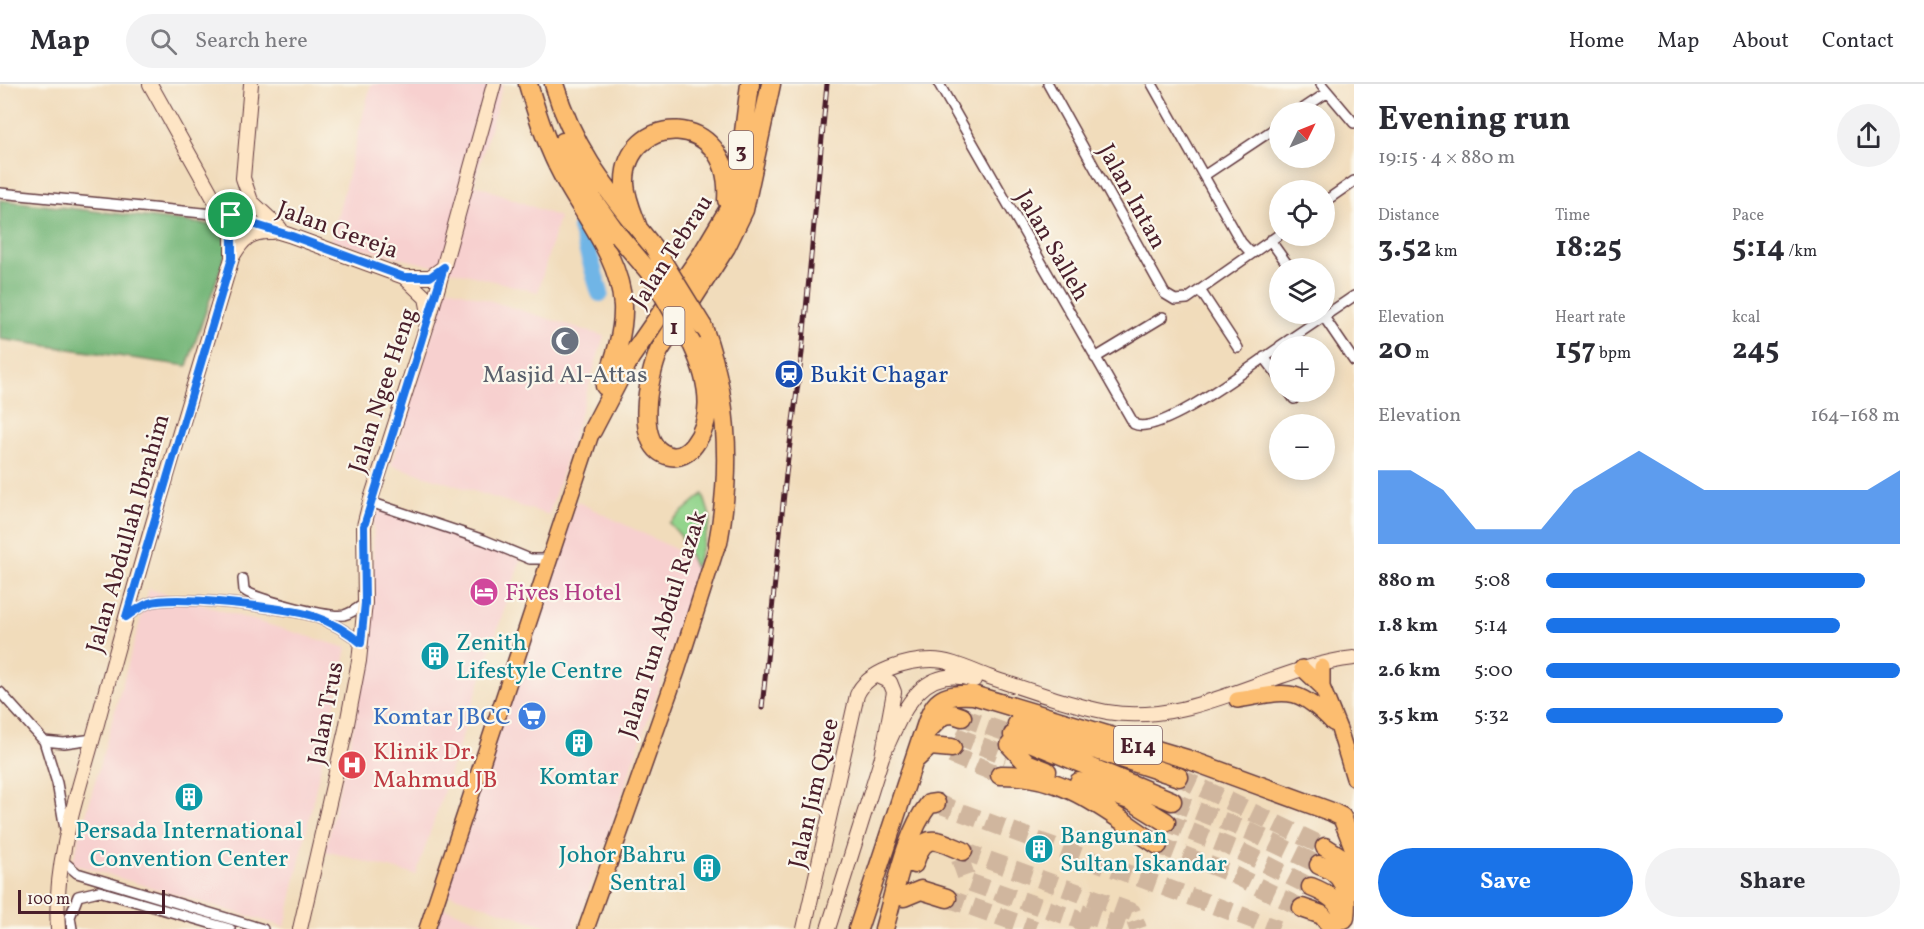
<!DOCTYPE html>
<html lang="en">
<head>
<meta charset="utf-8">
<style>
  :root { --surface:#fff; --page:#f2f2f3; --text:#2b2b33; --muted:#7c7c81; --line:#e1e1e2; --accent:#1a73e8 }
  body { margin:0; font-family:Vollkorn,serif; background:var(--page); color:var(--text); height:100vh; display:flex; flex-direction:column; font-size:22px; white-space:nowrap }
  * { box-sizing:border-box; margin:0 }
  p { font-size:20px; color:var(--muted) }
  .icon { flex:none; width:33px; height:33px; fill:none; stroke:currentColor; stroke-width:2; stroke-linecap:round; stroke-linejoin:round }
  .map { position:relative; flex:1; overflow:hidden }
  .sheet { display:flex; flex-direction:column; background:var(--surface); width:570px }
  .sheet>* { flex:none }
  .needle { width:39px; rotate:47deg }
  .tools { position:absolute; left:1269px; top:18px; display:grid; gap:12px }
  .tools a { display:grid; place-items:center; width:66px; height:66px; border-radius:50%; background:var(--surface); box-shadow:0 3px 15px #0003; font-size:30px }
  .scale { position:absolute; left:18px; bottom:15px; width:147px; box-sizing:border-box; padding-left:6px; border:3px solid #4a1f2b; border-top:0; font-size:16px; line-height:21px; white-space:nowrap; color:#4a1f2b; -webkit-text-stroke:4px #fbf7ec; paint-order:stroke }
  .pin { position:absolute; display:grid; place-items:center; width:51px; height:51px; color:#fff; margin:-26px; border:3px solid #fff; border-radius:50%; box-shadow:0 2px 6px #0007 }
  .round { display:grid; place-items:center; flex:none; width:63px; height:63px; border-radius:32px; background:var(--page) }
  .headline { display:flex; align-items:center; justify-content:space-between; height:102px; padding:0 24px }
  h1 { font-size:33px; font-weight:700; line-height:45px }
  .metrics { display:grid; grid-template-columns:repeat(3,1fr); gap:9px; height:102px; padding:6px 24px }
  .metrics div { display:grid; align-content:center }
  .metrics b { font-size:30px; font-weight:700 }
  .metrics small { font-size:16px; font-weight:400 }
  .metrics p { font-size:16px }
  .chart { height:168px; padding:12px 24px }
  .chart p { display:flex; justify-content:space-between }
  .chart svg { width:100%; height:108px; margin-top:6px; fill:var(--accent); opacity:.7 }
  .action { display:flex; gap:12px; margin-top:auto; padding:12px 24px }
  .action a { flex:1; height:69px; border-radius:36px; background:var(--accent); color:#fff; font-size:24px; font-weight:700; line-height:69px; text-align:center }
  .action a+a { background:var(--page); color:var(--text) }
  ul { padding:0 24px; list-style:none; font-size:20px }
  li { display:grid; grid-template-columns:96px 72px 1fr; align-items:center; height:45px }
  li i { height:15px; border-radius:8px; background:var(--accent) }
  header { display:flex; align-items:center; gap:36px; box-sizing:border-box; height:84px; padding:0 30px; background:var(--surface); border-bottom:2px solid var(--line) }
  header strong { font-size:28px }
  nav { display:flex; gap:33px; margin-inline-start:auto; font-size:21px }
  .search { width:420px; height:54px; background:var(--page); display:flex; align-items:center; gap:15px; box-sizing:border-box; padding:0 21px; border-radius:33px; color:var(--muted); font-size:22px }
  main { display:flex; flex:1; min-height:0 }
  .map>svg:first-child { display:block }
  .built { fill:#f7d0cf }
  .green { fill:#92d48c; stroke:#6e7a5c; stroke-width:1.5 }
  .forest { fill:#75b678; stroke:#606a52; stroke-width:1.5 }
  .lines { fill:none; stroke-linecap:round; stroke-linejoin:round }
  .river { stroke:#6fb5e6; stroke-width:18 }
  .highway-tunnel { stroke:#d0b69e; stroke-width:18; stroke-dasharray:18 9; stroke-linecap:butt }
  .street-casing { stroke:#633b41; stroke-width:12 }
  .secondary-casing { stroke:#633b41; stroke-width:16 }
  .primary-casing { stroke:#633b41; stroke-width:18 }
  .highway-casing { stroke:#633b41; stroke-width:21 }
  .street { stroke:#fff; stroke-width:9 }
  .secondary { stroke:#fee5c5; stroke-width:14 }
  .primary { stroke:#fcbd6f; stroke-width:15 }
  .highway { stroke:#fcbd6f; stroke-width:18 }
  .rail-casing { stroke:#4a1f2b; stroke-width:5 }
  .rail { stroke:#fbf7ec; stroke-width:3; stroke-dasharray:9; stroke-linecap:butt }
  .highway-bridge-casing { stroke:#633b41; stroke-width:21; stroke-linecap:butt }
  .highway-bridge { stroke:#fcbd6f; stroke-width:18 }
  .route-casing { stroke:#fff; stroke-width:12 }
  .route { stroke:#1a73e8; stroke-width:8 }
  .labels { text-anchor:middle; stroke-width:4.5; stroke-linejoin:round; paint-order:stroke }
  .shield { fill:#fbf7ec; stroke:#7f6065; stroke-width:1.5 }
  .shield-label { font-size:22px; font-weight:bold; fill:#4a1f2b }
  .street-label { font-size:24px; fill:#4a1f2b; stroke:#fbf7ec }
  .worship-label { font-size:24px; fill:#5b616d; stroke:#fbf7ec }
  .transit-label { font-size:24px; fill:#164399; stroke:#fbf7ec; text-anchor:start }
  .hotel-label { font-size:24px; fill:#b23c85; stroke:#fbf7ec; text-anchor:start }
  .culture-label { font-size:24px; fill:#0d838f; stroke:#fbf7ec; text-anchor:start }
  .shop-label { font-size:24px; fill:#366cbe; stroke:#fbf7ec; text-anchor:end }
  .health-label { font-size:24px; fill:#be3a42; stroke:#fbf7ec; text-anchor:start }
</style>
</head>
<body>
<header>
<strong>Map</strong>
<div class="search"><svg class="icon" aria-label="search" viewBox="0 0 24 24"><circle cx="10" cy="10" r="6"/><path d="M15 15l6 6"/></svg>Search here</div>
<nav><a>Home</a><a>Map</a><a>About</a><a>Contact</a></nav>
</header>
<main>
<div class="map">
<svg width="1354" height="845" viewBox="0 0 1354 845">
  <rect width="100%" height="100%" fill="#fbf7ec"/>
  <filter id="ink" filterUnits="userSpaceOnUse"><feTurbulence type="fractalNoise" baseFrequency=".0167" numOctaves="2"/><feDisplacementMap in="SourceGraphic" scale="12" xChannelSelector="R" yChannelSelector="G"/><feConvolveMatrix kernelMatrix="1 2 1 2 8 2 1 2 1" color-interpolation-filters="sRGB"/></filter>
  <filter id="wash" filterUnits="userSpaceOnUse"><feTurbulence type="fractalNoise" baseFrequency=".008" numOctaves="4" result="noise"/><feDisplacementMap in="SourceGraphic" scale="24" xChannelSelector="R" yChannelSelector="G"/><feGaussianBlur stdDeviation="1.35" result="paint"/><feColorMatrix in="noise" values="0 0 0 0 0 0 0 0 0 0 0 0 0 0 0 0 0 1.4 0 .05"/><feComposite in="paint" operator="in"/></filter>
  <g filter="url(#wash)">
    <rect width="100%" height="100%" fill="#f1dcbb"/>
    <path class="built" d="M371 0H503L474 100 559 133 538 208 331 157Z
      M446 203 604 252 549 431 391 381Z
      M576 417 702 478 576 845H556L442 808Z
      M374 423 521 475 416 791 325 767 356 631 372 523Z
      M149 505 347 564 285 843 72 780Z
      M438 822 506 845H430Z"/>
    <path class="green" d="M703 410 711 435 695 484 680 451 669 439Z"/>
    <path class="forest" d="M0 116 213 141 226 148 229 160 187 282 0 255Z"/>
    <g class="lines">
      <path class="river" d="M581 144 600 209"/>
    </g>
  </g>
  <g filter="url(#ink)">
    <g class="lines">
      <path class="highway-tunnel" d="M962 633 1013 651
        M956 652 1007 672
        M951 671 1000 691
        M1179 693 1325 763
        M1172 717 1249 747 1319 781
        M936 719 1278 845
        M1166 738 1240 767 1311 803
        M1158 761 1230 789 1302 824
        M963 767 1132 828 1138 845
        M960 775 968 798 1076 835 1093 844
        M947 814 1035 845
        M1081 829 1130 845"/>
      <g class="street-casing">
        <path id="street" d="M939 0 1134 340C1160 353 1255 279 1280 263
          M1048 0 1165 210 1175 216 1187 215 1280 150
          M1152 0 1241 158 1251 169
          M1321 0 1354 39
          M1298 28 1328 8
          M1205 91 1280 41
          M0 109 223 131
          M1324 118 1354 97
          M1270 156 1290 184
          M1200 206 1238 264
          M1324 233 1354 277
          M1280 262 1354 212
          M1264 273 1280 294
          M1095 274 1163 233
          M1289 308 1294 315
          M370 418 484 456 530 475H549
          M243 495 244 506C255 515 330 534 344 531 352 529 358 524 365 519
          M126 533C133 528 141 522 149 519 173 510 287 524 313 532 331 538 347 547 361 559
          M0 608 44 657 57 699 65 745
          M44 657 64 659 93 655
          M63 777 77 789 263 845
          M72 845 70 833 78 812 99 807 230 845"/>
      </g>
      <g class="secondary-casing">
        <path id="secondary" d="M251 0 243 94 251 117 280 144
          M223 131 289 151 404 193H430L444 183
          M233 172C243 155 251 147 272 148
          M404 193 426 214 429 229
          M882 673C901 633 918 578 974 596
          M58 845C53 774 80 704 98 636 139 481 186 328 232 174V151L223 131 150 0
          M300 845 346 645 359 577 365 519 364 442 370 418 430 232 494 0
          M804 845 857 611C867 587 908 576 932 576 951 576 972 587 989 593 1028 606 1067 620 1107 628 1193 643 1271 583 1354 574
          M828 845 882 673 894 608 890 598 877 592"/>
      </g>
      <g class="primary-casing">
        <path id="primary" d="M1322 583V603L1339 645 1354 694
          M1302 584 1322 603
          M1237 616C1287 608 1295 600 1333 639
          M427 845 592 347
          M586 845 677 587 718 459"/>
      </g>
      <g class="highway-casing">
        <path id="highway" d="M528 0C537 31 547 62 562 90 584 132 620 173 623 222 624 250 614 276 605 302
          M554 0C575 71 612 111 656 167
          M563 58 593 116 618 151
          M638 144C633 130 626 115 625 100 623 28 733 24 727 116
          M703 243C729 314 732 385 718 459
          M692 260C707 292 717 331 694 361 688 369 679 374 670 372 632 364 649 291 659 267L726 163 744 126 771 0
          M592 347 630 274 702 170 733 118 738 96 750 0
          M1017 640 1179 693
          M1013 651 1172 717
          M922 654C932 622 936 608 973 611L1187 675 1332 728 1342 733 1354 764
          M1010 661 1027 679 1047 687
          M916 675 930 662 952 664
          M1000 691C1067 690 1106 727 1158 761
          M1079 698 1132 717 1166 738
          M1325 763 1347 777 1351 789
          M914 780C925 746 935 756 963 767
          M1319 781C1346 789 1348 808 1345 834
          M1311 803C1329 810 1339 817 1344 835
          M1347 811 1354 774
          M904 813 921 806 947 814
          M1302 824 1322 831 1333 845
          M858 845 922 652 943 631 953 630 962 633
          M884 845C895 808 905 750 929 720L936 719"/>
      </g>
      <use href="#street" class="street"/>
      <use href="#secondary" class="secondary"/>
      <use href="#primary" class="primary"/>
      <use href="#highway" class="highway"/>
      <g class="rail-casing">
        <path id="rail" d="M762 624 786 390 802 269 827 0"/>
      </g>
      <use href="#rail" class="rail"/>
      <g class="highway-bridge-casing">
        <path id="highway-bridge" d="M618 151 651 190 692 260
          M656 167 703 243"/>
      </g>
      <use href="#highway-bridge" class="highway-bridge"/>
    </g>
  </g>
  <g class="lines" filter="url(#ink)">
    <g class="route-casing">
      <path id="route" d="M223 131 289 151 404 193H430L444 183 364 442 365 519 361 559C347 547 331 538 313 532 287 524 173 510 149 519 141 522 133 528 126 533L232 174V151Z"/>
    </g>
    <use href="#route" class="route"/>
  </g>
  <defs>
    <g id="mosque-disc" transform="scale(1.5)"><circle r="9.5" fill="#6b7280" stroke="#fbf7ec"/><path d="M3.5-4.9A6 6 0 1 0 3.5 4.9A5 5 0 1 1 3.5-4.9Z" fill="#fff"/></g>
    <g id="station-disc" transform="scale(1.5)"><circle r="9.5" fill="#1a4fb4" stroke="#fbf7ec"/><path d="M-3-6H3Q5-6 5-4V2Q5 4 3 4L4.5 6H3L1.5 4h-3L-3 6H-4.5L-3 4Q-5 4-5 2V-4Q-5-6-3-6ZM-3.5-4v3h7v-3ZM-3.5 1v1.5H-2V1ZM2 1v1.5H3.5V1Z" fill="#fff"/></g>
    <g id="hotel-disc" transform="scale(1.5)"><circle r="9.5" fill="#d1479c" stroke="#fbf7ec"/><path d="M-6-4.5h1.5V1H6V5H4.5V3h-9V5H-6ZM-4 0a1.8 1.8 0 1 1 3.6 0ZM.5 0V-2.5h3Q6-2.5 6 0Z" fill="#fff"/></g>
    <g id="building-disc" transform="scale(1.5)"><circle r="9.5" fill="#0f9aa8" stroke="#fbf7ec"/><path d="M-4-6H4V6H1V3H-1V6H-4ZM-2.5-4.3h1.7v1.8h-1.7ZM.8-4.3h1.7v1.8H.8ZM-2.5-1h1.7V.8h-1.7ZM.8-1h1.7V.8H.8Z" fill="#fff"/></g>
    <g id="supermarket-disc" transform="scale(1.5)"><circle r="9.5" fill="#3f7fe0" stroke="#fbf7ec"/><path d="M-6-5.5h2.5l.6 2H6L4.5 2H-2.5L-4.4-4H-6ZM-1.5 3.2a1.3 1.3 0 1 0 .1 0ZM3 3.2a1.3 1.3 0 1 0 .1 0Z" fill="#fff"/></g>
    <g id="hospital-disc" transform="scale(1.5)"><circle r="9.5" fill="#e0444e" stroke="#fbf7ec"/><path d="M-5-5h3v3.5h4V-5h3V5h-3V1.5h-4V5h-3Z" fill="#fff"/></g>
  </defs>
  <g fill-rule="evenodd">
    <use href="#mosque-disc" x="565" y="257"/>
    <use href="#station-disc" x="789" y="290"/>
    <use href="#hotel-disc" x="484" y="508"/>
    <use href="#building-disc" x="435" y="572"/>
    <use href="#supermarket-disc" x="532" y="632"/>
    <use href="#building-disc" x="579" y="659"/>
    <use href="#hospital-disc" x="352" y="681"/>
    <use href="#building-disc" x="189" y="713"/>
    <use href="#building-disc" x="1039" y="765"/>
    <use href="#building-disc" x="707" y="784"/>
  </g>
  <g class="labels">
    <g class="shield">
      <rect x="729" y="47" width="24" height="38" rx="4.5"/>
      <rect x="663.5" y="223" width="21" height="38" rx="4.5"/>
      <rect x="1114" y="642" width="48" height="38" rx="4.5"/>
    </g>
    <g class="shield-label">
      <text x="741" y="74">3</text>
      <text x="674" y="250">1</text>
      <text x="1138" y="669">E14</text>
    </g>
    <g class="street-label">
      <text transform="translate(1133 112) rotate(61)" y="8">Jalan Intan</text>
      <text transform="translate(338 145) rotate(20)" y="8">Jalan Gereja</text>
      <text transform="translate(1053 161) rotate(60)" y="8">Jalan Salleh</text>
      <text transform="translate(671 167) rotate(-57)" y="8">Jalan Tebrau</text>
      <text transform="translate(382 306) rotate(-72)" y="8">Jalan Ngee Heng</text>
      <text transform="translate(127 449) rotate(-74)" y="8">Jalan Abdullah Ibrahim</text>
      <text transform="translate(662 540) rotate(-72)" y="8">Jalan Tun Abdul Razak</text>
      <text transform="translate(325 629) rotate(-79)" y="8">Jalan Trus</text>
      <text transform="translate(813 709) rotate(-77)" y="8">Jalan Jim Quee</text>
    </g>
    <g class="worship-label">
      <text x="565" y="298">Masjid Al-Attas</text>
    </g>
    <g class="transit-label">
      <text x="810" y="298">Bukit Chagar</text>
    </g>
    <g class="hotel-label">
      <text x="505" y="516">Fives Hotel</text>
    </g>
    <g class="culture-label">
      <text x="456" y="566">Zenith<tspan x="456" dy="28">Lifestyle Centre</tspan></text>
      <text x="579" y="700" text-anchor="middle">Komtar</text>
      <text x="189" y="754" text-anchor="middle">Persada International<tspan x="189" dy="28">Convention Center</tspan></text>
      <text x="1060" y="759">Bangunan<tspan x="1060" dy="28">Sultan Iskandar</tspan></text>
      <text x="686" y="778" text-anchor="end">Johor Bahru<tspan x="686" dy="28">Sentral</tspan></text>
    </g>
    <g class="shop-label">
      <text x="511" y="640">Komtar JBCC</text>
    </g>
    <g class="health-label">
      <text x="373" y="675">Klinik Dr.<tspan x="373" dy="28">Mahmud JB</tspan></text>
    </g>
  </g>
</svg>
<div class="tools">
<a><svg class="needle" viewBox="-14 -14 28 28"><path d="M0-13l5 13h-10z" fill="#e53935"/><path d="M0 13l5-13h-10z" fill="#7c7c81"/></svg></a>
<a><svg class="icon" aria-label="locate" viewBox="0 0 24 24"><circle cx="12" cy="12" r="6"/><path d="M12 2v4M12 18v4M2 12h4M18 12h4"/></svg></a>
<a><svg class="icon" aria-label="layers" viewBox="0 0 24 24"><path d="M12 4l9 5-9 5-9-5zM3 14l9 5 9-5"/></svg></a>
<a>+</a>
<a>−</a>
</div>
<div class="scale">100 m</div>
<div class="pin" style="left:231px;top:131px;background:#1e9e55"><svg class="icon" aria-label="arrive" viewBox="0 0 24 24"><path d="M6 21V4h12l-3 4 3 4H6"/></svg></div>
</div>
<section class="sheet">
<div class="headline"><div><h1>Evening run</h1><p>19:15 · 4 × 880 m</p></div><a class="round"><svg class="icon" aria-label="share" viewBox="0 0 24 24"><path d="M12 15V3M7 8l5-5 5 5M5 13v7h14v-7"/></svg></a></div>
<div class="metrics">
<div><p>Distance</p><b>3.52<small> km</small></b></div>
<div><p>Time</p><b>18:25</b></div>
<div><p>Pace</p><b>5:14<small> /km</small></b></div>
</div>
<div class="metrics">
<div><p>Elevation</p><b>20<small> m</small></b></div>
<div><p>Heart rate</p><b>157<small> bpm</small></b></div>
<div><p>kcal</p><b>245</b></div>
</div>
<div class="chart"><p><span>Elevation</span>164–168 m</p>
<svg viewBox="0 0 160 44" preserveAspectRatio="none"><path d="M0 44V14L10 14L20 22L30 38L40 38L50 38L60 22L70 14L80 6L90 14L100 22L110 22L120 22L130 22L140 22L150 22L160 14V44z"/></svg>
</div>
<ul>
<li><b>880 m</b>5:08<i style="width:90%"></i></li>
<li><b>1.8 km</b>5:14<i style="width:83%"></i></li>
<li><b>2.6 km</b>5:00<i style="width:100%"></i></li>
<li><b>3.5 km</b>5:32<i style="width:67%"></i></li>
</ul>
<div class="action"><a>Save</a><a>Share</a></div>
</section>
</main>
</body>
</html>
